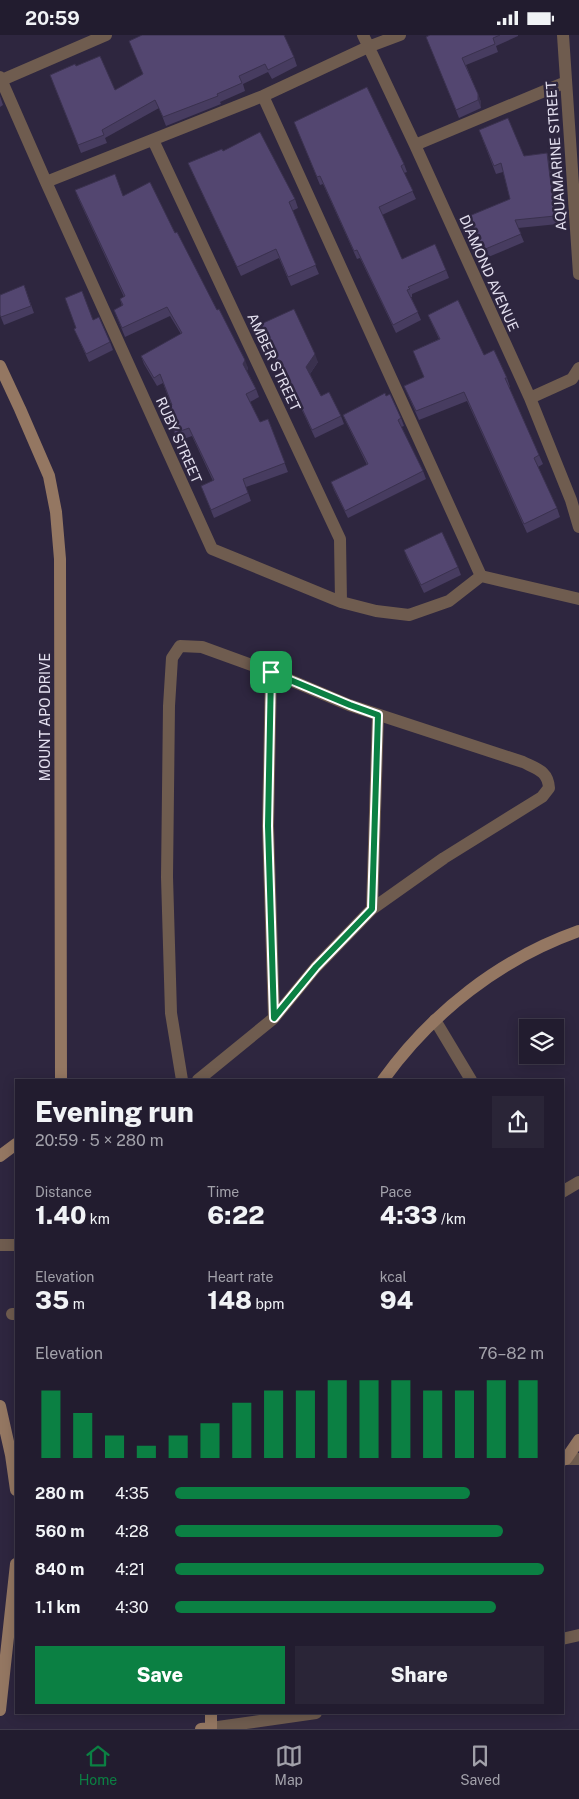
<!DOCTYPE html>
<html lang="en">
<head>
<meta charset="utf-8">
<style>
  :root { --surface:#221c2f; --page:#2a2537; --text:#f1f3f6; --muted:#a2a1aa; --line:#3f3a4b; --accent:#0b8043 }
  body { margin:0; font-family:"Public Sans",sans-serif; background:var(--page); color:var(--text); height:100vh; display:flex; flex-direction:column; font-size:19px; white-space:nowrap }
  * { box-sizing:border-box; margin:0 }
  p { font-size:16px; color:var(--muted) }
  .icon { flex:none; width:28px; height:28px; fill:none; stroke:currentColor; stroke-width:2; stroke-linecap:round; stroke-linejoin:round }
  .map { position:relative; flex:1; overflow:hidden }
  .side { position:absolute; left:15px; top:1044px; width:549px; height:635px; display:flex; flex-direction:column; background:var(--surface); border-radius:0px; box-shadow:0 2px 12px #0003,0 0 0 1px var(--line) }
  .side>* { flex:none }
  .fabs { position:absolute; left:519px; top:984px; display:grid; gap:10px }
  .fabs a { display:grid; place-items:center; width:45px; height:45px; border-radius:0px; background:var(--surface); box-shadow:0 2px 12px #0003,0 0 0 1px var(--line); font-size:25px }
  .pin { position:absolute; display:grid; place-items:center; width:42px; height:42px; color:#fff; margin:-21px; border-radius:10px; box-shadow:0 2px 8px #0006 }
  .round { display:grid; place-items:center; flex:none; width:52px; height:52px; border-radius:0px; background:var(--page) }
  .summary { display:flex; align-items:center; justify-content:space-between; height:85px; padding:0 20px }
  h1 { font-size:28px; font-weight:800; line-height:38px }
  .metrics { display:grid; grid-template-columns:repeat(3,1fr); gap:8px; height:85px; padding:5px 20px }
  .metrics div { display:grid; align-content:center }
  .metrics b { font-size:25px; font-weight:800 }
  .metrics small { font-size:14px; font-weight:400 }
  .metrics p { font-size:14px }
  .chart { height:140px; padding:10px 20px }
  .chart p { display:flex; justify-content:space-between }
  .chart svg { width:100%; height:90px; margin-top:5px; stroke:var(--accent); stroke-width:6 }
  .action { display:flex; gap:10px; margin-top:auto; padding:10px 20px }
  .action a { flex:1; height:58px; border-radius:0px; background:var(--accent); color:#fff; font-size:20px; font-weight:800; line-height:58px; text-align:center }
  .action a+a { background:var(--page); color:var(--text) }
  ul { padding:0 20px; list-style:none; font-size:16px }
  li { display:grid; grid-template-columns:80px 60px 1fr; align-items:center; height:38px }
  li i { height:12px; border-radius:6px; background:var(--accent) }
  .status { display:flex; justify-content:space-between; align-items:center; height:35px; padding:0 25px; background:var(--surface); direction:ltr }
  .status svg { height:14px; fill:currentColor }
  .tab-bar { display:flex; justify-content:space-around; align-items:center; height:70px; border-top:1px solid var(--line); background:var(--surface); font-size:14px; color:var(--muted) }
  .tab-bar a { display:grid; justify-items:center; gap:2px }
  .tab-bar .active { color:var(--accent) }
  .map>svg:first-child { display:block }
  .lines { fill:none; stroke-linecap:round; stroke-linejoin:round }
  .street { stroke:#6f5c4f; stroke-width:12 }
  .secondary { stroke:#947762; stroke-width:12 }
  .wall { fill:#473c60 }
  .shaded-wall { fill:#3a314e }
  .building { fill:#534670; stroke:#3a314e }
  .route-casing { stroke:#fff; stroke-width:10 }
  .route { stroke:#0b8043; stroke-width:6 }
  .labels { text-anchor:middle; stroke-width:5; stroke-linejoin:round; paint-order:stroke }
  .street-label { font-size:14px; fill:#e3dfef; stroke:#2e263f }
</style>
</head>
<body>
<div class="status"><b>20:59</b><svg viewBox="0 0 49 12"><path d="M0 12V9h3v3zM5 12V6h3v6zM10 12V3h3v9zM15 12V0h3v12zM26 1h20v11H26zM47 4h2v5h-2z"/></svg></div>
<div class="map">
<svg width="579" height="1694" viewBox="0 0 579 1694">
  <rect width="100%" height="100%" fill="#2e263f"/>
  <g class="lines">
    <path class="street" d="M363 0 415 110 530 363 571 465 579 492
      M563 0 579 239
      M0 42 46 147 212 514 341 567 376 576 409 580 449 566 481 541
      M2 45 106 0
      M263 61 481 541 579 564
      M153 105 340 504 341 567
      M415 110 566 47
      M46 147 263 61 368 12 400 0
      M530 363 572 344 579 333
      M271 637 268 791 274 983
      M372 874 378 680
      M435 985 471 1045
      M182 1045 171 978 167 842 169 671 172 623 180 611 202 612 271 637 349 670 523 727C537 734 548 736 549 753L542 762 444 823 372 874 316 932 274 983 198 1045
      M562 1157 579 1147
      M0 1210H16
      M12 1279H16
      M566 1424H579
      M562 1604 579 1600
      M211 1693 316 1678"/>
    <path class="secondary" d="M0 331 20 374 49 441 56 477 60 524 61 1045
      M383 1045C432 977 500 924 579 896
      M0 1121 16 1109
      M0 1371 11 1420 16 1455
      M562 1425 566 1424 579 1405
      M0 1675 16 1529
      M201 1694 211 1693V1678"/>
  </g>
  <path class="wall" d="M430 0H518V1L496 11 498 17 466 30 481 67V73L459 83 426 2Z
    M129 6 294 22 297 31 272 44 268 37 243 49 245 56 220 67 221 69 166 91 159 73 105 103 107 108 81 118 53 48 76 31 115 55 143 39Z
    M0 61 3 70 0 72Z
    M294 87 404 129 407 137 404 138 416 164 382 180 402 224 446 235 449 243 412 259V262H411L421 285 396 298 360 223 357 224 323 149 320 150Z
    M482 103 524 121 547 118 550 126 558 189 518 193 524 207 486 223 469 181 510 164 503 137 496 139Z
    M223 116 295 164 298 173 292 176 319 239 291 251 279 223 241 241 192 137 188 128Z
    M75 155 123 161 175 198 248 333 247 336 256 354 259 362 250 367 260 387 268 384 288 437 246 452 251 466 214 483 201 451 213 446 192 401 178 406 164 373 171 370 163 348 157 351 144 329 141 321 181 299 170 281 125 302 114 275 122 271 120 264 124 262 78 163Z
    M24 250 34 278 4 290 0 280Z
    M428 280 484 320 507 343 510 352H509L539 420 543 429 538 432 557 473 560 482 527 498 467 366 419 385 404 351 424 342 413 316 439 304 432 289Z
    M93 285 110 307 113 315 89 327 74 294Z
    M261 289 318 327 310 339 321 361 341 381 344 389 315 403 301 373 299 374 276 328 273 320H275Z
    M343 380 401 383 404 391 401 392 423 436 426 444 348 483 334 455 331 447 367 430 346 387Z
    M404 515 458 532 461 540 424 558 407 523Z"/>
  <path class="shaded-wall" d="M478 59 481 67V73L478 65Z
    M547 118 550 126 558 189 555 181Z
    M315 319 318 327 309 340 306 332Z
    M245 325 248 333 246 337 243 329Z"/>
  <path class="building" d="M142 0H284L294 22 268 35 265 29 239 41 242 48 217 59 218 61 163 82 155 65 102 95 104 100 78 110 50 40 75 29 76 31 100 21 115 55 143 39 129 6Z
    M430 0H500L493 3 495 9 462 23 478 59V65L456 75 426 2Z
    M367 52 404 129 401 131 413 156 379 172 402 224 435 209 446 235 408 252 410 254 407 255 418 277 393 290 357 215 354 216 320 141 317 142 294 87Z
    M508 83 524 121 547 118 555 181 515 185 521 199 483 215 469 181 510 164 501 128 494 131 479 95Z
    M260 97 295 164 289 167 316 230 288 242 276 214 237 232 188 128 222 114 223 116Z
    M115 139 123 161 150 147 175 198 177 197 217 275 219 274 245 325 243 329 256 354 246 359 260 387 268 384 285 428 243 444 248 458 211 475 201 451 214 445 189 393 175 398 164 373 172 370 160 339 154 343 141 321 182 298 167 272 122 293 114 275 123 270 120 264 125 261 75 155Z
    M24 250 31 271 1 282 0 280V260Z
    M82 256 93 285 99 282 110 307 86 319 74 294 76 293 65 263Z
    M458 265 484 320 494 315 507 343H505L539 420 534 423 557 473 524 489 464 357 416 376 404 351 424 342 413 316 440 304 428 280Z
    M294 274 315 319 306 332 321 361 329 357 341 381 312 395 298 365 296 367 273 320 275 319 261 289Z
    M385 358 386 361 390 359 401 383 398 385 423 436 345 476 331 447 368 429 343 380Z
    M442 497 458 532 421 550 404 515Z"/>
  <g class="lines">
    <g class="route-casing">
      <path id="route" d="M271 637 350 670 378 680 372 874 316 932 274 983 268 791Z"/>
    </g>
    <use href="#route" class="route"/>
  </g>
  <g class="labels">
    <g class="street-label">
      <text transform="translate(556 121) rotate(-94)" y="5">AQUAMARINE STREET</text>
      <text transform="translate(489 238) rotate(66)" y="5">DIAMOND AVENUE</text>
      <text transform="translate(274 327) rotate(65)" y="5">AMBER STREET</text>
      <text transform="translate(179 405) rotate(66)" y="5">RUBY STREET</text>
      <text transform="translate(45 682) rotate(-90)" y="5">MOUNT APO DRIVE</text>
    </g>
  </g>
</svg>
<div class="fabs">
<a><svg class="icon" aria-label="layers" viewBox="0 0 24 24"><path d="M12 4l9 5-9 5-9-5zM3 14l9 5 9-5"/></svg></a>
</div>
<div class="pin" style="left:271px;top:637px;background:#1e9e55"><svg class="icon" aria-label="arrive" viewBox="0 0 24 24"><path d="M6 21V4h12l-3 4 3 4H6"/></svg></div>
<section class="side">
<div class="summary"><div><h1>Evening run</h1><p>20:59 · 5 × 280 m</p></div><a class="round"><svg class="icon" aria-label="share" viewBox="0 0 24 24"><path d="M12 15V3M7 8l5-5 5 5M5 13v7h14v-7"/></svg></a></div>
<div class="metrics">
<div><p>Distance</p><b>1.40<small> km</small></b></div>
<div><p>Time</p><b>6:22</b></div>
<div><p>Pace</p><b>4:33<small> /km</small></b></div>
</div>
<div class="metrics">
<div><p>Elevation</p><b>35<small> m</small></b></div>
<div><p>Heart rate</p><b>148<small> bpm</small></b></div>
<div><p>kcal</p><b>94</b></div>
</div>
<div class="chart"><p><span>Elevation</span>76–82 m</p>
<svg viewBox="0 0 160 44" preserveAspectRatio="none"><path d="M5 44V11M15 44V22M25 44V33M35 44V38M45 44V33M55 44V27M65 44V17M75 44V11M85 44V11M95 44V6M105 44V6M115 44V6M125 44V11M135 44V11M145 44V6M155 44V6"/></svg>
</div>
<ul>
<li><b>280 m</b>4:35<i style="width:80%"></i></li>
<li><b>560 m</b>4:28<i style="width:89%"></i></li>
<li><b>840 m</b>4:21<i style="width:100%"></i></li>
<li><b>1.1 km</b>4:30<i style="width:87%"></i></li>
</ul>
<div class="action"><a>Save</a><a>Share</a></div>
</section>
</div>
<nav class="tab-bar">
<a class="active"><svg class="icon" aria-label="home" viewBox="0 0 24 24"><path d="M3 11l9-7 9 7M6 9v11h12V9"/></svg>Home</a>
<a><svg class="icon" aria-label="map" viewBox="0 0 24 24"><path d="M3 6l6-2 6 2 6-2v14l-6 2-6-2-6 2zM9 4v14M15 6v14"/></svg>Map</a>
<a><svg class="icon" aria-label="saved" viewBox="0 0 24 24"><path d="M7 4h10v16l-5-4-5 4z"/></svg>Saved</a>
</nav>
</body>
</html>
